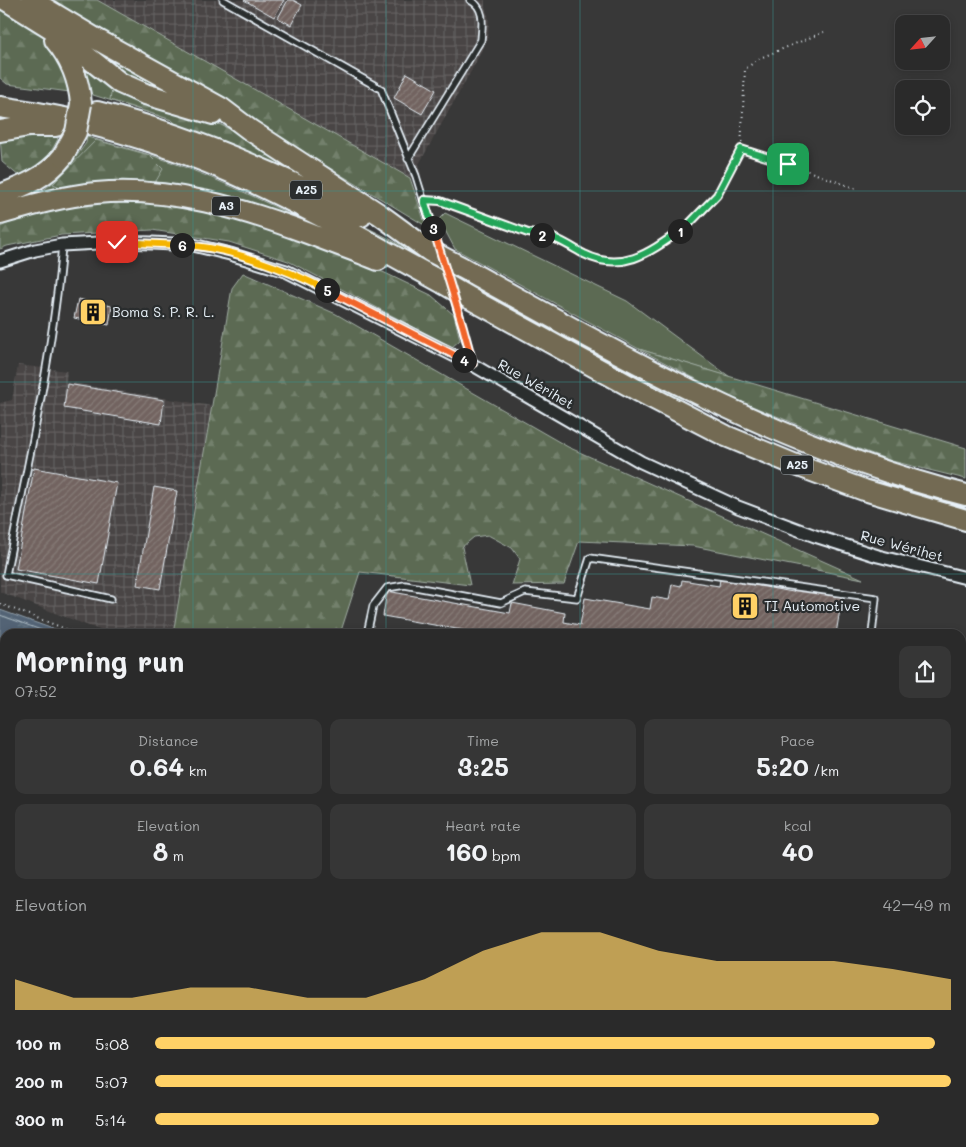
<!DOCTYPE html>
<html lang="en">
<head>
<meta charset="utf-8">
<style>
  :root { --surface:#2a2a2a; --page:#363636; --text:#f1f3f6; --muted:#a5a7a8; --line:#464647; --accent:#ffd166 }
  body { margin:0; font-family:Mali,sans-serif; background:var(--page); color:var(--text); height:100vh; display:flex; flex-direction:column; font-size:19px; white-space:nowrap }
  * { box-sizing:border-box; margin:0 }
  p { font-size:16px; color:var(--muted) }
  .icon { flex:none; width:28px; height:28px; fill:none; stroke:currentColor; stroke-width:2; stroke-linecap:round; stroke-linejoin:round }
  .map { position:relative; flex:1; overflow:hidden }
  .sheet { position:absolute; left:0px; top:629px; width:966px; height:519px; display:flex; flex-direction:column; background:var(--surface); border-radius:15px 15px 0 0; box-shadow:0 2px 8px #0003,0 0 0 1px var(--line) }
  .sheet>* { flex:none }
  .needle { width:32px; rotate:243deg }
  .fabs { position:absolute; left:895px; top:15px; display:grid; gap:10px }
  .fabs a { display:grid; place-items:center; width:55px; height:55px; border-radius:10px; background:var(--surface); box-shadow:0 2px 8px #0003,0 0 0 1px var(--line); font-size:25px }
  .pin { position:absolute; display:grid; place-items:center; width:42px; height:42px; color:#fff; margin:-21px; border-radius:10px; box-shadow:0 2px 8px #0006 }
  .km { position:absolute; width:25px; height:25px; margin:-12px; border-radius:50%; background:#222; color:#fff; font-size:14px; line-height:25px; text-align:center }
  .round { display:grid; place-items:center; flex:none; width:52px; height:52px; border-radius:10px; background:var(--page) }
  .headline { display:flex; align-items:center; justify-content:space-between; height:85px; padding:0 15px }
  h1 { font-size:28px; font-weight:800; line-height:38px }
  .stats { display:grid; grid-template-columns:repeat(3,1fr); gap:8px; height:85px; padding:5px 15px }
  .stats div { display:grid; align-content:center; border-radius:10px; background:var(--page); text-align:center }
  .stats b { font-size:25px; font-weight:800 }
  .stats small { font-size:14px; font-weight:400 }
  .stats p { font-size:14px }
  .chart { height:140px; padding:10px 15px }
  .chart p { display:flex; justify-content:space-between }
  .chart svg { width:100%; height:90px; margin-top:5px; fill:var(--accent); opacity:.7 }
  ul { padding:0 15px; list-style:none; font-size:16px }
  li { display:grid; grid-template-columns:80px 60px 1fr; align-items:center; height:38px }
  li i { height:12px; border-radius:6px; background:var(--accent) }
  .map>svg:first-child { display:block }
  .industrial { fill:url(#industrial-grid) }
  .grass { fill:#5b6a52; stroke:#a2aea5 }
  .forest { fill:url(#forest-firs); stroke:#a2aea5 }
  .water { fill:url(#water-ripples); stroke:#8e9ca9 }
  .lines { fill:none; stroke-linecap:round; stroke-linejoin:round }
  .shore { stroke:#acb9c3; stroke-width:1 }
  .building { fill:url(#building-hatch); stroke:#e8f1f8 }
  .lane-casing { stroke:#e8f1f8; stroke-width:9 }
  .street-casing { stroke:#e8f1f8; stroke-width:15 }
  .highway-casing { stroke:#e8f1f8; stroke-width:24 }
  .path { stroke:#e8f1f8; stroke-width:2; stroke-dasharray:1 4; stroke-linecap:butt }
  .lane { stroke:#2a2d2e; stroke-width:5.5 }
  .street { stroke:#2a2d2e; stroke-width:11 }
  .highway { stroke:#736b52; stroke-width:20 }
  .rail { stroke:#e8f1f8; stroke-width:3 }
  .highway-bridge-casing { stroke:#e8f1f8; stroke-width:24; stroke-linecap:butt }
  .highway-bridge { stroke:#736b52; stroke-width:20 }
  .split-1-casing { stroke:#fff; stroke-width:10 }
  .split-2-casing { stroke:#fff; stroke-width:10 }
  .split-3-casing { stroke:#fff; stroke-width:10 }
  .split-4-casing { stroke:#fff; stroke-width:10 }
  .split-5-casing { stroke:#fff; stroke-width:10 }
  .split-6-casing { stroke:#fff; stroke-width:10 }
  .split-7-casing { stroke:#fff; stroke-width:10 }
  .split-1 { stroke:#22a559; stroke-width:6 }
  .split-2 { stroke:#22a559; stroke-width:6 }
  .split-3 { stroke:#22a559; stroke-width:6 }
  .split-4 { stroke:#f0652b; stroke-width:6 }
  .split-5 { stroke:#f0652b; stroke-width:6 }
  .split-6 { stroke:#f5b400; stroke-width:6 }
  .split-7 { stroke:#f5b400; stroke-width:6 }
  .grid { fill:none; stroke:#3a8f8a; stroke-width:1; stroke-opacity:0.55 }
  .labels { text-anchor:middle; stroke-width:4.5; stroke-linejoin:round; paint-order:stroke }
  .shield { fill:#2a2d2e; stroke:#afb6bb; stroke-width:1 }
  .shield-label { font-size:12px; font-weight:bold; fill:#e8f1f8 }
  .poi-label { font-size:14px; fill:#e8f1f8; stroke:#2a2d2e; text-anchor:start }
  .street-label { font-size:14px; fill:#e8f1f8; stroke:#2a2d2e }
</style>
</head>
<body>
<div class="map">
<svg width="966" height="1147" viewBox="0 0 966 1147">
  <defs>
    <pattern id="industrial-grid" width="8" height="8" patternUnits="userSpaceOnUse" patternTransform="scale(1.25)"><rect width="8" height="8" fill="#494544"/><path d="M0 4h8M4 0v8" fill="none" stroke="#636060"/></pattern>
    <pattern id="forest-firs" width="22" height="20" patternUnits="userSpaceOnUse" patternTransform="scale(1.25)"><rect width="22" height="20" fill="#5b6a52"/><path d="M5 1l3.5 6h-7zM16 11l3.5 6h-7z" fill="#73806c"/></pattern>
    <pattern id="water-ripples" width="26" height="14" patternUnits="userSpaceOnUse" patternTransform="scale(1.25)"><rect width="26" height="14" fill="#526474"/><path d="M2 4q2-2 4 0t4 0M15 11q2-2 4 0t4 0" fill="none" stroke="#6b7b89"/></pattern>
    <pattern id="building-hatch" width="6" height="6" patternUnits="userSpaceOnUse" patternTransform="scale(1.25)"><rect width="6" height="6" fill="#726460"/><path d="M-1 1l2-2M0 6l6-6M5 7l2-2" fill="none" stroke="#867b78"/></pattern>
  </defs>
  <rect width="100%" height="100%" fill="#383838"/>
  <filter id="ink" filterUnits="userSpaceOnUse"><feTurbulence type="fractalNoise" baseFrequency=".02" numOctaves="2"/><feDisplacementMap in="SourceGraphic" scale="10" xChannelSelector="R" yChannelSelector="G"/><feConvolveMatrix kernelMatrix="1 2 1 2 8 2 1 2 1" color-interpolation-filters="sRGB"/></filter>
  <g filter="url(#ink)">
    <path class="industrial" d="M97 0H485V7L489 19 488 38 475 64 419 164 421 174 410 178Z
      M18 365 67 371 66 382 212 406 173 634H110L0 592V403L12 400Z
      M961 1121H966V1147H717V1143L961 1142Z"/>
    <path class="grass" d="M40 11 188 100 137 85Z
      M82 63 224 126 320 185 272 163 177 125 172 120 90 94 87 77Z
      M87 137C115 145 144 152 171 162 228 183 281 209 334 237L233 203 34 196C60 180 69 167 86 143Z
      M328 208 386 237 680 397 684 407 560 339Z
      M445 213 627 301 730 377 639 349 455 249 439 219Z"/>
    <path class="forest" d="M50 0H97L410 178 426 226Z
      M0 5C24 21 53 36 63 65 66 73 68 83 70 92L7 84 0 78Z
      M117 87 205 117 247 138 272 153 261 159 177 125 172 120 110 100 111 93Z
      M50 130 58 139 48 157 24 175 20 177 2 162 0 137Z
      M96 140 149 155 163 169 156 181 143 188 67 190 53 184Z
      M125 201 175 205 201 209 266 228 385 273 431 295 454 315 460 340 452 347 288 261 229 242 152 230 61 235 7 246 0 249V227L29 215 101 202Z
      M243 273 336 314 568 447 863 579 693 546 579 541 564 584 512 585 520 559 512 548 488 535 474 537 462 547 470 585 360 572 340 634H173L232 288Z
      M639 349 966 448V479L892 461 848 445 732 398Z"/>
    <path class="water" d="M0 610 67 634H5V917L0 915Z
      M961 783H966V1066L961 1067Z"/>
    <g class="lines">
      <path class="shore" d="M0 615 52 634"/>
    </g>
    <path class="building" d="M244 0H284L274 17Z
      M288 0H293L302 5 291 25 278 18Z
      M407 73 436 90 422 114 394 98Z
      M78 299 112 306 109 325 74 318Z
      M67 384 164 400 161 424 64 408Z
      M34 468 117 483 99 584 16 569Z
      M154 487 177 491 160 589 137 585Z
      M720 579 793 592 794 589 842 597 836 634H485L383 616 387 591 510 613 512 603 565 613 564 622 580 625 585 598 650 609 652 597 669 600 672 584 681 586 682 580 719 586Z"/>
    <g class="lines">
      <g class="lane-casing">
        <path id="lane" d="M223 0 381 89 416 176 439 250
          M408 159 481 40C482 26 486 8 470 0
          M62 245C53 356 27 466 6 575L111 599
          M453 294 473 365
          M367 634 373 606 387 588 405 585 501 603 525 592 577 598 590 558 876 598 872 634
          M961 686 966 687
          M548 1142 550 1147
          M505 1147 512 1142
          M619 1147 652 1146 678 1142"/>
      </g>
      <g class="street-casing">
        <path id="street" d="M0 261 35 250 62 245 117 242 152 243 193 245 230 254 286 271 473 365 641 462 738 507 815 536 878 556 966 578
          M961 1114H966"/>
      </g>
      <g class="highway-casing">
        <path id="highway" d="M6 0 51 28 120 83 145 94 213 114
          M31 0 98 40 221 108 250 130 379 214 431 252
          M55 40C71 59 79 79 81 104
          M0 107C81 118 162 141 237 175 308 207 375 246 443 283
          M97 112C189 135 277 173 361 216
          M0 131 29 126H56
          M0 195C24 186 47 177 63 156
          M0 214C32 205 64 196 96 193 170 186 243 209 310 234 333 243 356 251 378 260
          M461 267C624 357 783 449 966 495
          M469 298 637 390 726 436 796 465 864 490 966 520"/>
      </g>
      <path class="path" d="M741 149 789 164 857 189
        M431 200 440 201 528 233 550 237 598 261 626 262 653 250 686 227 717 195 741 149 745 69 760 58 824 32
        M0 604 79 634
        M961 777H966"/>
      <use href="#lane" class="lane"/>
      <use href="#street" class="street"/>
      <use href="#highway" class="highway"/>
      <path class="rail" d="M0 960 5 962
        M961 1091H966"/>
      <g class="highway-bridge-casing">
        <path id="highway-bridge" d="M63 156 76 132 81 104
          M434 253 461 267
          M443 283 469 298"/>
      </g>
      <use href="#highway-bridge" class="highway-bridge"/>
    </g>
  </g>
  <g class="lines" filter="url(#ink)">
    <g class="split-1-casing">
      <path id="split-1" d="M680 231 686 227 717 195 741 149 788 164"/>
    </g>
    <g class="split-2-casing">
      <path id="split-2" d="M542 235C557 237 571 247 584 254 622 273 649 253 680 231"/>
    </g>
    <g class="split-3-casing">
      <path id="split-3" d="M433 228 424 200 440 201 528 233 542 235"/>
    </g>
    <g class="split-4-casing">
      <path id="split-4" d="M433 228 463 327 473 364 464 360"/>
    </g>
    <g class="split-5-casing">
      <path id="split-5" d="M327 290 464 360"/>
    </g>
    <g class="split-6-casing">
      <path id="split-6" d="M182 245C229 247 286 269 327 290"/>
    </g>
    <g class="split-7-casing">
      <path id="split-7" d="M117 242 182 245"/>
    </g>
    <use href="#split-1" class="split-1"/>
    <use href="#split-2" class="split-2"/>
    <use href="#split-3" class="split-3"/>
    <use href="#split-4" class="split-4"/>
    <use href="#split-5" class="split-5"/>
    <use href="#split-6" class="split-6"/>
    <use href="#split-7" class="split-7"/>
  </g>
  <path class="grid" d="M193 0V634M386 0V634M580 0V634M773 0V634M0 191H966M0 382H966M0 574H966M0 765H5M961 765H966M0 956H5M961 956H966M193 1142V1147M386 1142V1147M580 1142V1147M773 1142V1147"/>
  <defs>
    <g id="building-square" transform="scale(1.4375)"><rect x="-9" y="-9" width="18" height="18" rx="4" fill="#ffd166" stroke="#2a2d2e"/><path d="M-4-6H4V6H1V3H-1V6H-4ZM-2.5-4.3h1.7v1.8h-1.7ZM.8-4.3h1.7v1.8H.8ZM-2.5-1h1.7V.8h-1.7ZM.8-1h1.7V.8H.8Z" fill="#111"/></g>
  </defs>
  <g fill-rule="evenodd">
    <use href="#building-square" x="93" y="312"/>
    <use href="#building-square" x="745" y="606"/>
  </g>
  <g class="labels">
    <g class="shield">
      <rect x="290" y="180.5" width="32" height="19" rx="4"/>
      <rect x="212" y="196.5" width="28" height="19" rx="4"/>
      <rect x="781" y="455.5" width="32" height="19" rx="4"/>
    </g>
    <g class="shield-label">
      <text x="306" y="194">A25</text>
      <text x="226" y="210">A3</text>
      <text x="797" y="469">A25</text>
    </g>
    <g class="poi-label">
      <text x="112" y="317">Boma S. P. R. L.</text>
      <text x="764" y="611">TI Automotive</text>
    </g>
    <g class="street-label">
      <text transform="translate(536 384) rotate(30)" y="5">Rue Wérihet</text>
      <text transform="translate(902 546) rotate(15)" y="5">Rue Wérihet</text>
    </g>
  </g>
</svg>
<div class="fabs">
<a><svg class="needle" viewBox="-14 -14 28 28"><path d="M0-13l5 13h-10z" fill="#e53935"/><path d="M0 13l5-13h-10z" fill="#a5a7a8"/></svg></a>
<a><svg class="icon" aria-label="locate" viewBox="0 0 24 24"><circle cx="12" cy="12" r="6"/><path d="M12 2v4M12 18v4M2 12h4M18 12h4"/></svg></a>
</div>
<div class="pin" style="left:788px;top:164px;background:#1e9e55"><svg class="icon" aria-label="arrive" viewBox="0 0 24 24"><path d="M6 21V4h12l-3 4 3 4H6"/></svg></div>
<div class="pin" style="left:117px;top:242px;background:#d93025"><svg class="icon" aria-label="check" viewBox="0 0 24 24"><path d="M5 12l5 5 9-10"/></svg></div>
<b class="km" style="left:680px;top:231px">1</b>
<b class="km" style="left:542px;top:235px">2</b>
<b class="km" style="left:433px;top:228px">3</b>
<b class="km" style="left:464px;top:360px">4</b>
<b class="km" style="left:327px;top:290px">5</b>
<b class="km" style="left:182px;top:245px">6</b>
<section class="sheet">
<div class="headline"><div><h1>Morning run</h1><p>07:52</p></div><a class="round"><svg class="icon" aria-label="share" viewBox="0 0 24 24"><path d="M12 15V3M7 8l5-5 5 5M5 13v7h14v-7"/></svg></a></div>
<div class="stats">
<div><p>Distance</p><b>0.64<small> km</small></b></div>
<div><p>Time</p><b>3:25</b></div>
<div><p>Pace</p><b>5:20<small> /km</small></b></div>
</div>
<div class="stats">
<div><p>Elevation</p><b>8<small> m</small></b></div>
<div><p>Heart rate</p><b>160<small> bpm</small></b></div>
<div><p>kcal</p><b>40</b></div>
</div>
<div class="chart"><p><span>Elevation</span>42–49 m</p>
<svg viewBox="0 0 160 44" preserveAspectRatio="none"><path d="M0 44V29L10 38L20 38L30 33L40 33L50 38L60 38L70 29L80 15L90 6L100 6L110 15L120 20L130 20L140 20L150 24L160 29V44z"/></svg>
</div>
<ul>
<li><b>100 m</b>5:08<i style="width:98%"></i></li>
<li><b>200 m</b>5:07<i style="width:100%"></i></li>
<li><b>300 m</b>5:14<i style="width:91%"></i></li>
</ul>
</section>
</div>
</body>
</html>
